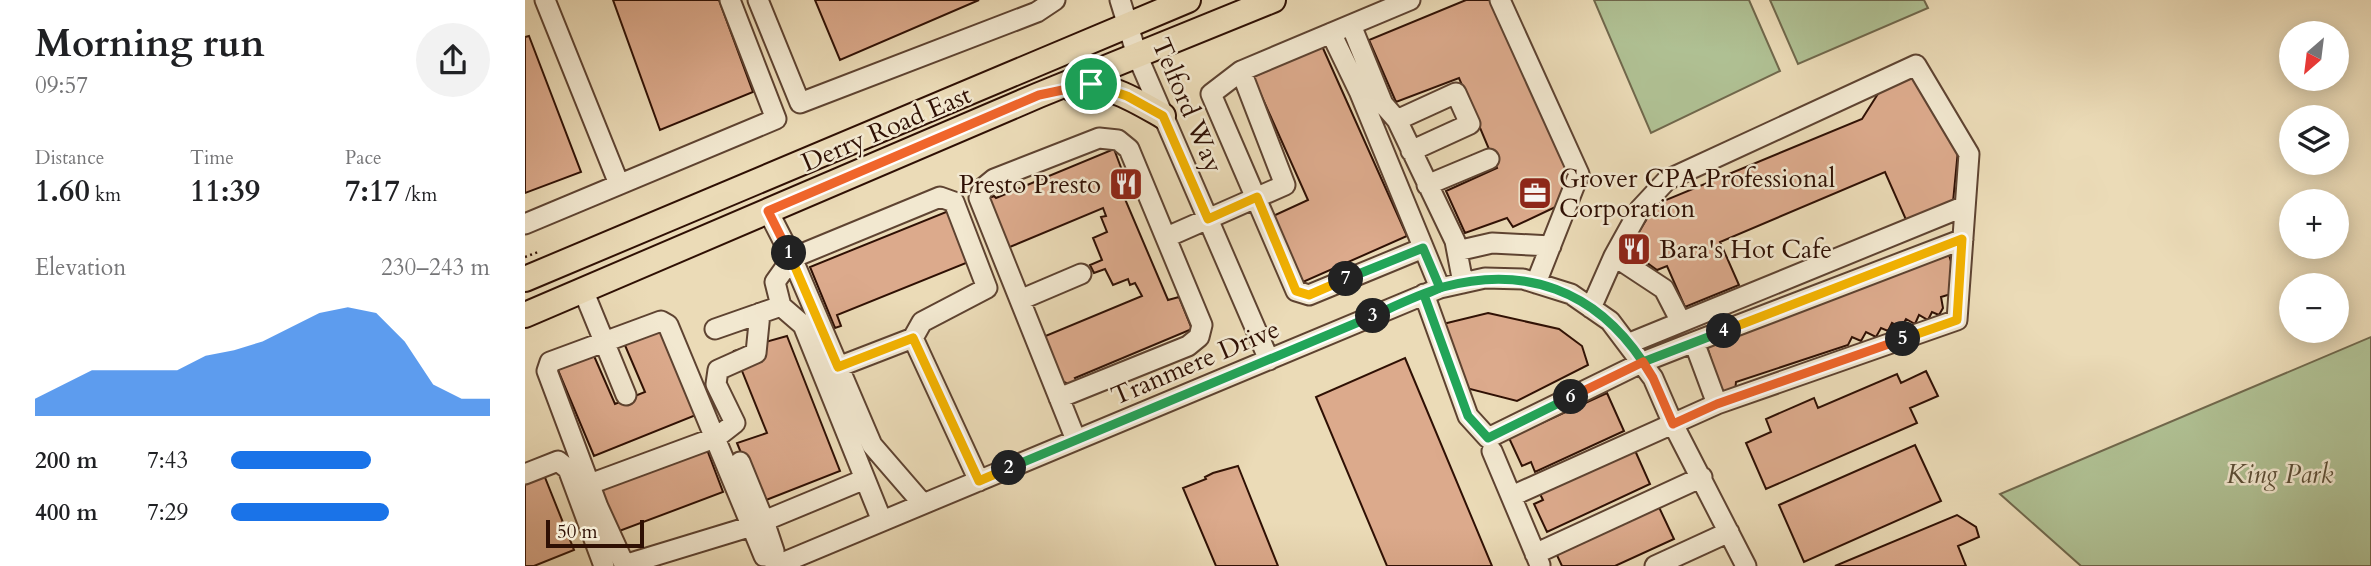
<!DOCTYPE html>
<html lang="en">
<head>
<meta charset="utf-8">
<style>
  :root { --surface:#fff; --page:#f2f2f2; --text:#202124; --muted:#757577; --accent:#1a73e8 }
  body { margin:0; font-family:Cardo,serif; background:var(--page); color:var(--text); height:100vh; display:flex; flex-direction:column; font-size:26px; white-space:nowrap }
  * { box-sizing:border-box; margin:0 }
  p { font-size:23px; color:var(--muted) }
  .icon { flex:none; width:38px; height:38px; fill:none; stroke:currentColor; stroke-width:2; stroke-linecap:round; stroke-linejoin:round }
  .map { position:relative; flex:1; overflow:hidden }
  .sheet { display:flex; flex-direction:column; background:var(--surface); width:525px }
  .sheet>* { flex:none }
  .needle { width:46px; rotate:208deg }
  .controls { position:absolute; left:1754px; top:21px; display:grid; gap:14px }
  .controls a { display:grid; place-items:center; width:70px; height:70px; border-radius:50%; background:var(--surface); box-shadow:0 4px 18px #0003; font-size:35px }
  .scale { position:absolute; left:21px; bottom:18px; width:98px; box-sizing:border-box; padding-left:7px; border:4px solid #2f1004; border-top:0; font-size:19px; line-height:24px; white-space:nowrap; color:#2f1004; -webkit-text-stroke:5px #f2e8d0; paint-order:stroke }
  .pin { position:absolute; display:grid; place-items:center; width:60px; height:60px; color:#fff; margin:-30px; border:4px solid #fff; border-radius:50%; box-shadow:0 2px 7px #0007 }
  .km { position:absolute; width:35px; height:35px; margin:-18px; border-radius:50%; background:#222; color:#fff; font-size:19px; line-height:35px; text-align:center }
  .round { display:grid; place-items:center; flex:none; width:74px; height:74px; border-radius:37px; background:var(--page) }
  .overview { display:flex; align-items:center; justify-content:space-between; height:119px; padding:0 35px }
  h1 { font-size:38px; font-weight:700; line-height:52px }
  .metrics { display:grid; grid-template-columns:repeat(3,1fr); gap:10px; height:119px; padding:7px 35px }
  .metrics div { display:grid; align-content:center }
  .metrics b { font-size:30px; font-weight:700 }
  .metrics small { font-size:19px; font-weight:400 }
  .metrics p { font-size:19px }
  .chart { height:196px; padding:14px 35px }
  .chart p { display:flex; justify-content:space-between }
  .chart svg { width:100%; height:126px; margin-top:7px; fill:var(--accent); opacity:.7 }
  ul { padding:0 35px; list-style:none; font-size:23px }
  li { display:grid; grid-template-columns:112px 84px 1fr; align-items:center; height:52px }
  li i { height:18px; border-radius:9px; background:var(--accent) }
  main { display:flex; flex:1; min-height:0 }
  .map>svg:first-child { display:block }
  .green { fill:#b0c194; stroke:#70684c; stroke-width:2 }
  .building { fill:#dcaa8c; stroke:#2f1004; stroke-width:2 }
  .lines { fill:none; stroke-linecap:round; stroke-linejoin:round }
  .minor-casing { stroke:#5e4331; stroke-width:23 }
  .major-casing { stroke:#2f1004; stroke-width:28 }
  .path { stroke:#2f1004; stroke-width:2.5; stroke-dasharray:2 3.5; stroke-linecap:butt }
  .minor { stroke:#f2e8d0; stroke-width:19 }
  .major { stroke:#ebdbb7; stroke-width:24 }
  .split-1-casing { stroke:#fff; stroke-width:14 }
  .split-2-casing { stroke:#fff; stroke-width:14 }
  .split-3-casing { stroke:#fff; stroke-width:14 }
  .split-4-casing { stroke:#fff; stroke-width:14 }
  .split-5-casing { stroke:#fff; stroke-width:14 }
  .split-6-casing { stroke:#fff; stroke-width:14 }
  .split-7-casing { stroke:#fff; stroke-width:14 }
  .split-8-casing { stroke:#fff; stroke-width:14 }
  .split-1 { stroke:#f0652b; stroke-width:9 }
  .split-2 { stroke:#f5b400; stroke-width:9 }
  .split-3 { stroke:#22a559; stroke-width:9 }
  .split-4 { stroke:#22a559; stroke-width:9 }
  .split-5 { stroke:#f5b400; stroke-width:9 }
  .split-6 { stroke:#f0652b; stroke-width:9 }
  .split-7 { stroke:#22a559; stroke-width:9 }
  .split-8 { stroke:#f5b400; stroke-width:9 }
  .labels { text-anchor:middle; stroke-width:5; stroke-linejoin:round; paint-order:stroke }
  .street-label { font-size:26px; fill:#2f1004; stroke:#f2e8d0 }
  .poi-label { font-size:26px; fill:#2f1004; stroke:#f2e8d0; text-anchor:start }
  .park-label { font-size:26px; font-style:italic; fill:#5c4e36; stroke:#f2e8d0 }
</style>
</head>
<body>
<main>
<section class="sheet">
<div class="overview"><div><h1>Morning run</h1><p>09:57</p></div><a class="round"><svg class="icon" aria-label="share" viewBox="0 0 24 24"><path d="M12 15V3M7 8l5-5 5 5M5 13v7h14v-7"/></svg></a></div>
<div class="metrics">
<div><p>Distance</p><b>1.60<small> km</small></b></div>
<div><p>Time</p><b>11:39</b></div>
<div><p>Pace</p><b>7:17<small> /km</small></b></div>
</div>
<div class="chart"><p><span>Elevation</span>230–243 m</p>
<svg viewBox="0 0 160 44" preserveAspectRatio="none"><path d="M0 44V38L10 33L20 28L30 28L40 28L50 28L60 23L70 21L80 18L90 13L100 8L110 6L120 8L130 18L140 33L150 38L160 38V44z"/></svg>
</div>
<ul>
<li><b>200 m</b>7:43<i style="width:54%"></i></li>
<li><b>400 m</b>7:29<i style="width:61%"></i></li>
</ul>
</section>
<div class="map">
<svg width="1846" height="566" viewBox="0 0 1846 566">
  <rect width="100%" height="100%" fill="#ebdbb7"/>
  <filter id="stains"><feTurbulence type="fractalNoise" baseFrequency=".00286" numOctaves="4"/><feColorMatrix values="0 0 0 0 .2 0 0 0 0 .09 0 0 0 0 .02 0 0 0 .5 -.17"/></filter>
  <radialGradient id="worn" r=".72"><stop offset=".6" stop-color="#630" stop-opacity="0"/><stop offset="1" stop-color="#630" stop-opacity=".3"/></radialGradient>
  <path class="green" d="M1069 0H1224L1255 71 1126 133Z
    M1245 0H1399L1403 8 1273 64Z
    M1846 337V566H1556L1475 494Z"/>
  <path class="building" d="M88 0H194L228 92 135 130Z
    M290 0H454L315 60Z
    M941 0H972L1049 180 1039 203 988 227 982 218 940 233 921 191 972 168 934 78 871 102 844 40Z
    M4 36 56 172 0 193V37Z
    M797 46 882 236 778 282 748 216 783 200 728 77Z
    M1384 76 1391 78 1433 150 1428 202 1382 222 1360 172 1195 242 1214 285 1160 307 1142 266 1132 270 1103 249 1128 209 1136 202 1337 119 1356 89Z
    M589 149 604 189 597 192 643 300 654 297 667 329 550 378 552 381 545 385 537 381 518 337 617 296 610 283 605 285 603 279 588 285 580 269 569 273 565 265 577 260 568 238 582 232 576 217 581 216 578 208 480 249 460 200 469 196 471 198Z
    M426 210 446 261 312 315 316 326 310 328 285 267Z
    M1424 255 1429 271 1426 294 1416 297 1418 308 1414 315 1407 312 1403 320 1394 315 1390 324 1381 319 1376 328 1367 323 1363 331 1356 328 1351 337 1341 332 1336 341 1327 337 1323 345 1211 382 1210 392 1197 395 1181 343Z
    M963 313 1034 329 1057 346 1063 365 992 401 941 388 918 324Z
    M129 314 171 415 69 456 30 363 66 349 90 404 120 392 93 329Z
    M262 336 315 471 236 502 212 443 242 433 209 351Z
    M880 358 967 566H862L791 397Z
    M1401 371 1413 396 1385 408 1392 423 1241 489 1221 443 1246 432 1241 419 1289 398 1293 408 1372 374 1376 383Z
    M1082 393 1099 431 1010 472 1006 462 997 466 984 438Z
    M1390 445 1416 501 1279 562 1254 505Z
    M1108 446 1125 484 1022 532 1009 504 1018 500 1013 490Z
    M181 447 198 492 89 533 72 488Z
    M713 466 753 566H691L658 488 681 479 680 477 688 473Z
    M17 470 49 550 9 566H0V476Z
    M1132 503 1149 539 1090 566H1037L1029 549Z
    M1432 515 1451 527 1454 537 1433 546 1441 566H1310Z"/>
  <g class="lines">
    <g class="minor-casing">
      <path id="minor" d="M20 0 94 184
        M233 0 275 103 512 12 530 0
        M595 0 612 55 744 360
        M975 0 1054 174 1011 283
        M826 25 858 104 872 120 930 241 938 283
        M806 33 834 91 915 288
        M716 71 686 94 771 291 784 295 898 248
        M872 120 931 93 945 124 886 151
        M902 185 964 159
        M243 211 267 258 347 445 398 504
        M0 224 251 119 205 0
        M642 237 760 185 716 71 885 0
        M932 251 967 243 1026 246
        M1089 256 1139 289 1156 322
        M58 290 101 395
        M899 294 943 416 963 438 1118 362 1169 342 1192 404
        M495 300 556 274
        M256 306 250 282 267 258 415 197 429 202 462 288 397 322 388 338
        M190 329 256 306 278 325 357 521
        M1169 342 1438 239
        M1105 343 1440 206
        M313 367 388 338 454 481
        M534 398 663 346 674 337 677 325 604 149 593 140 574 138 469 179 458 188 454 198C486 279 519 359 551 440
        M967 451 1015 565
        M215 462 239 521 340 479
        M0 474 33 461 43 469 79 566
        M65 484 192 437 210 423 191 384 193 370 231 353 235 313
        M987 496 1192 404 1432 320 1444 154 1391 65 1142 180 1115 209 1089 256 1066 308
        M1010 554 1177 477
        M99 565 227 526
        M100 566 73 507 22 371 25 362 136 321 143 325 239 556H245L249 551 239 521
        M250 566 915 288 960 278 998 279 1046 294 1085 321 1128 378 1148 424 1221 566
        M1130 566 1204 532"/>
    </g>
    <g class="major-casing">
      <path id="major" d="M546 88C581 81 608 99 638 116
        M0 279 663 0
        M0 315 514 95 748 0"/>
    </g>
    <path class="path" d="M0 257 13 252"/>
    <use href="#minor" class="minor"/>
    <use href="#major" class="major"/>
  </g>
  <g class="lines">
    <g class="split-1-casing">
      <path id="split-1" d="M264 253 243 211 514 95 566 84"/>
    </g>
    <g class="split-2-casing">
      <path id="split-2" d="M264 253 313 367 388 338 454 481 484 468"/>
    </g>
    <g class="split-3-casing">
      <path id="split-3" d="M484 468 848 316"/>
    </g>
    <g class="split-4-casing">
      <path id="split-4" d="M848 316C870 306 894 294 918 287 1000 265 1070 290 1118 362L1199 331"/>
    </g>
    <g class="split-5-casing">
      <path id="split-5" d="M1199 331 1437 239 1432 320 1378 339"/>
    </g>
    <g class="split-6-casing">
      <path id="split-6" d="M1046 397 1118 362 1128 378 1148 424 1192 404 1378 339"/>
    </g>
    <g class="split-7-casing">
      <path id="split-7" d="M821 279 898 248 915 288 899 295 943 416 963 438 1046 397"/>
    </g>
    <g class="split-8-casing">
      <path id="split-8" d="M566 84 602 96 638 116 683 219 732 197 771 291 784 295 821 279"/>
    </g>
    <use href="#split-1" class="split-1"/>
    <use href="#split-2" class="split-2"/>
    <use href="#split-3" class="split-3"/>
    <use href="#split-4" class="split-4"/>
    <use href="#split-5" class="split-5"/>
    <use href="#split-6" class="split-6"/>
    <use href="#split-7" class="split-7"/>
    <use href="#split-8" class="split-8"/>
  </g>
  <defs>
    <g id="restaurant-square" transform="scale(1.75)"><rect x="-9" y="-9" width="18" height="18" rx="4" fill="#8f2418" stroke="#f2e8d0"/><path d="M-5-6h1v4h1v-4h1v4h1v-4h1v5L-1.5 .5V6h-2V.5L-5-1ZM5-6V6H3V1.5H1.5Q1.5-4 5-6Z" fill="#fff"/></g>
    <g id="office-square" transform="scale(1.75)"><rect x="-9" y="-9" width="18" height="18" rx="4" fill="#8f2418" stroke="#f2e8d0"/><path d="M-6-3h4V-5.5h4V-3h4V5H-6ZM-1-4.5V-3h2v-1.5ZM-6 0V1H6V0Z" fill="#fff"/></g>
  </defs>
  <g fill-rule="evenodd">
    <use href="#restaurant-square" x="601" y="184"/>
    <use href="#office-square" x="1010" y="193"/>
    <use href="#restaurant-square" x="1109" y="249"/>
  </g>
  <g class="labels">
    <g class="street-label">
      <text transform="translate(663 105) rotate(67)" y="9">Telford Way</text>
      <text transform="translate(361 128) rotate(-23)" y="9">Derry Road East</text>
      <text transform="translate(670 362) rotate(-23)" y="9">Tranmere Drive</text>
    </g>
    <g class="poi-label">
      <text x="1034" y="187">Grover CPA Professional<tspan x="1034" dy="30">Corporation</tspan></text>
      <text x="576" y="193" text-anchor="end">Presto Presto</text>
      <text x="1134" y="258">Bara's Hot Cafe</text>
    </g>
    <g class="park-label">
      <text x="1755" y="483">King Park</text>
    </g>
  </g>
  <rect width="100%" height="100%" filter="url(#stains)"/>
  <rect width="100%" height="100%" fill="url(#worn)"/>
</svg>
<div class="controls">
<a><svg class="needle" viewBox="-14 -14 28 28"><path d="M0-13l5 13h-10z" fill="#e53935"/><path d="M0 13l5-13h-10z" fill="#757577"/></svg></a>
<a><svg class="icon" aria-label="layers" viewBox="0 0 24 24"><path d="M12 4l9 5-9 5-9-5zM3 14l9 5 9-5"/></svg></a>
<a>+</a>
<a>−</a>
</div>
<div class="scale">50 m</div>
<div class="pin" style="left:566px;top:84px;background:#1e9e55"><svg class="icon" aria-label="arrive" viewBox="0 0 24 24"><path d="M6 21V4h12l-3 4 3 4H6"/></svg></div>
<b class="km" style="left:264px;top:253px">1</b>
<b class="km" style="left:484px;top:468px">2</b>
<b class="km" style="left:848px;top:316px">3</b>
<b class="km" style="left:1199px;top:331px">4</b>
<b class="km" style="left:1378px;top:339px">5</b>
<b class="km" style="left:1046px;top:397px">6</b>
<b class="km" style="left:821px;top:279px">7</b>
</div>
</main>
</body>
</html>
